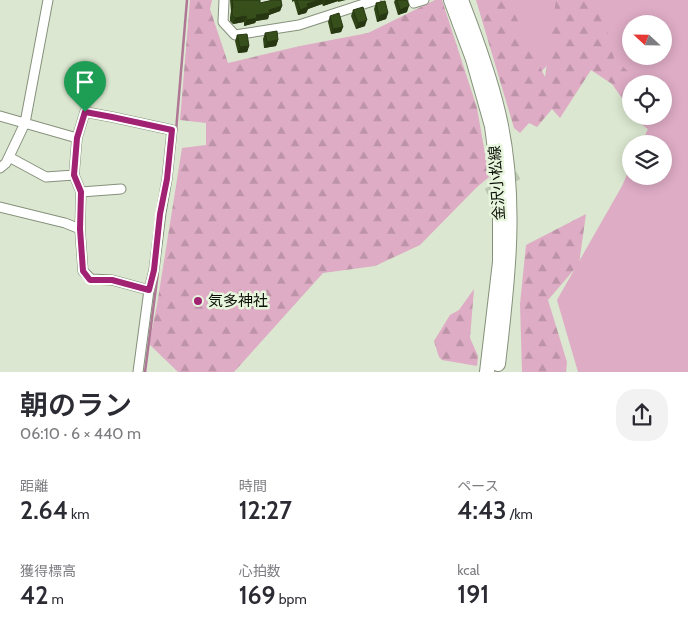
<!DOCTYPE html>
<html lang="ja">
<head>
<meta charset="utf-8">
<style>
  :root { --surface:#fff; --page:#f2f2f3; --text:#2b2b33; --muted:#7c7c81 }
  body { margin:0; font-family:Cabin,"Noto Sans JP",sans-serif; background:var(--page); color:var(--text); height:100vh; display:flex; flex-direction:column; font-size:19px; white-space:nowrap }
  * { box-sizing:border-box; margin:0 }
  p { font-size:16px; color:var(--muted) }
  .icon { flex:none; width:28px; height:28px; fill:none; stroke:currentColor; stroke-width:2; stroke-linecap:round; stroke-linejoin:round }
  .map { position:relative; height:372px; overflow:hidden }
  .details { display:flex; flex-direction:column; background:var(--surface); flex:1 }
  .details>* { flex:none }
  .needle { width:32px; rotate:292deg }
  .fabs { position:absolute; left:622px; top:15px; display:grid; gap:10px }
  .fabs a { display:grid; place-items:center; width:50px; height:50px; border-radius:50%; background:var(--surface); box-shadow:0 2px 12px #0003; font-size:25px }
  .pin { position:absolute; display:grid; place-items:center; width:42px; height:42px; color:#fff; margin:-51px -21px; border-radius:50% 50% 50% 0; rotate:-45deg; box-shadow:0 0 5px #0007 }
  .pin .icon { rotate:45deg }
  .round { display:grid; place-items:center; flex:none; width:52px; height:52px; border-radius:20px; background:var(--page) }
  .overview { display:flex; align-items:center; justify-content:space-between; height:85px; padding:0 20px }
  h1 { font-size:28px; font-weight:600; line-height:38px }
  .figures { display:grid; grid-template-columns:repeat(3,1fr); gap:8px; height:85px; padding:5px 20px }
  .figures div { display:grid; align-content:center }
  .figures b { font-size:25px; font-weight:600 }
  .figures small { font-size:14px; font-weight:400 }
  .figures p { font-size:14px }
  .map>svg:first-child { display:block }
  .green { fill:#deacc5; fill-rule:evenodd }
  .forest { fill:url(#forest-firs) }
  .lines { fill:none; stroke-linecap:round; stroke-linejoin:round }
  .stream { stroke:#b07695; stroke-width:2.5 }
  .minor-tunnel { stroke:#bcc7b2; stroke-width:9; stroke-dasharray:9 4.5; stroke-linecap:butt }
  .minor-casing { stroke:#86917c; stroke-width:11 }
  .primary-casing { stroke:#86917c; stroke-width:16 }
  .minor { stroke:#fff; stroke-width:9 }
  .primary { stroke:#fff; stroke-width:14 }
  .wall { fill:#2f4416 }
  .shaded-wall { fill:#263712 }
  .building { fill:#374f1a; stroke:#263712 }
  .route-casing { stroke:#fff; stroke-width:10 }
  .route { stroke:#a12173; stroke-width:6 }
  .poi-dot { fill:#a12173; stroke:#e8f5dd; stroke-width:2 }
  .labels { text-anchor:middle; stroke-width:5; stroke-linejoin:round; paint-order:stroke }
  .street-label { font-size:15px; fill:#0c1008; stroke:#e8f5dd }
  .poi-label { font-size:15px; fill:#0c1008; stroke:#e8f5dd; text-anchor:start }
</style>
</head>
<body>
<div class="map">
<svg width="688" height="372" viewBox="0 0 688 372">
  <defs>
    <pattern id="forest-firs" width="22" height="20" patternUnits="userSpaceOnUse" patternTransform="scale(1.25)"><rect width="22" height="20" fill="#deacc5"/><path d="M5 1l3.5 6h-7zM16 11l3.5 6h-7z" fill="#bd93a8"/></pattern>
  </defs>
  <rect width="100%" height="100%" fill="#dbe7d0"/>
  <path class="green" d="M506 0H688V372H578L557 300 622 186 631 165V176H664V144H641L654 116H664V84H636L580 32 533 80ZM631 24H664V56H631Z"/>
  <path class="forest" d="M190 0H212L210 9 228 63 300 46 368 33 435 0H442L477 108 489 177 476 188 420 245 375 266 323 273 234 372H178L149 344 157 305 182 148 206 145V123L180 120Z
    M476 0H508L545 77 556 0H608L606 25 614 58 641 84H631V111L612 84 591 70 560 118 552 109 537 127 529 123 520 133 514 128Z
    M635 116H658L662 140 640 123Z
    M586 214 579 264 548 300 567 362 566 372H522L520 304 526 245Z
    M474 289 470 338 478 356 477 366 442 360 439 357 434 341 450 315 459 310Z"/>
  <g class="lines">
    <path class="stream" d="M176 131 187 0
      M145 372 158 272"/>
    <path class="minor-tunnel" d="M487 193 520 174"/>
    <g class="minor-casing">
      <path id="minor" d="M224 0 223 22 235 35 299 25 376 0
        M413 0 414 3 424 0
        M0 116 77 138 85 112 112 117 172 130 167 179 161 213 154 270 149 290 138 372
        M77 138 74 175 81 192 80 229
        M9 157 46 177 74 175
        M0 168 6 163 25 123 48 0
        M81 192 121 189
        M0 207 65 223 80 229 83 271 91 279 112 280 149 290"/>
    </g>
    <g class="primary-casing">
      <path id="primary" d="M451 0 473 59 492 126 500 189V262L487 372
        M461 0C475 36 489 74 498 112 518 195 508 280 498 364"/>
    </g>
    <use href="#minor" class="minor"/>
    <use href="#primary" class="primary"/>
  </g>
  <path class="wall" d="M230 0H260V3L282 6 280 11 269 15 268 19 256 21 255 23 244 26V22L233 24 230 21V17L231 11Z
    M292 0H346L338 2V1L323 6 322 4 308 9 306 13 298 15 294 1 292 2Z
    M395 0H407V12L398 15 394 2Z
    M376 3 388 13 386 19 377 22 374 9Z
    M353 10 365 26 356 29 351 16Z
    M330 16 343 27 341 32 331 34 328 22Z
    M265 33 278 40 276 46 264 48 263 39Z
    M237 35 249 46 247 52 238 53 235 41Z"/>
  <path class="shaded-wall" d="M319 0H324L322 4 308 9 306 13 298 15 300 10 307 4Z
    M325 0H338V1L323 6Z
    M282 6 280 11 269 15 268 19 256 21 255 23 244 26 247 20 269 10Z
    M409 6 407 12 398 15 400 10Z
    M388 13 386 19 377 22 379 16Z
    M246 16 244 22 233 24 235 18Z
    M367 20 365 26 356 29 358 23Z
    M343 27 341 32 331 34 333 29Z
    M278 40 276 46 264 48 267 42Z
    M249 46 247 52 238 53 240 47Z"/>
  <path class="building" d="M232 0H260V3L273 0H281L282 6 269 10 270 13 256 15 257 18 247 20 246 16 235 18 232 15V8H233Z
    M297 0H319L307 4 308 7 300 10Z
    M397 0H407L409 6 400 10Z
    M385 1 388 13 379 16 376 3Z
    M363 7 367 20 358 23 353 10Z
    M339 13 343 27 333 29 330 16Z
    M277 31 278 40 267 42 265 33Z
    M247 34 249 46 240 47 237 35Z"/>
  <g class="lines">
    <g class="route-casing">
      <path id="route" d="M85 112 112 117 172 130 167 179 160 214 154 270 149 290 112 280H90L83 271 80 229 81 192 74 175 77 138Z"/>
    </g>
    <use href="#route" class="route"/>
  </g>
  <circle class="poi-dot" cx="198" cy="301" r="5"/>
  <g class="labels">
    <g class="street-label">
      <text transform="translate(497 183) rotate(-94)" y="5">金沢小松線</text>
    </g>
    <g class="poi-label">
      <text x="208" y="306">気多神社</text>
    </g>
  </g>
</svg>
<div class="fabs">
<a><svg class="needle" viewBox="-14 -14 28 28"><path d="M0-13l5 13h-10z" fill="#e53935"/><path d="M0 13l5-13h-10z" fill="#7c7c81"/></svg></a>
<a><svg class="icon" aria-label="locate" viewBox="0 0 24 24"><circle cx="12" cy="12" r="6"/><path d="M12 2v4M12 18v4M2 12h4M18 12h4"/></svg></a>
<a><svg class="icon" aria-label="layers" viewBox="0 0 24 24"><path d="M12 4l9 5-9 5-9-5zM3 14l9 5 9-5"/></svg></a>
</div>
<div class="pin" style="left:85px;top:112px;background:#1e9e55"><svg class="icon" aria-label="arrive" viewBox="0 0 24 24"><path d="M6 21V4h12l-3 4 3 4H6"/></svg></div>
</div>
<section class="details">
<div class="overview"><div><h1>朝のラン</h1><p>06:10 · 6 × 440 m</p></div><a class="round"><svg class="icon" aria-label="share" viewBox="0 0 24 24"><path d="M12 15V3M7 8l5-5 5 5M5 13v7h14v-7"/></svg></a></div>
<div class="figures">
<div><p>距離</p><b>2.64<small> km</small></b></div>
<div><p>時間</p><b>12:27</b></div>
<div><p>ペース</p><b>4:43<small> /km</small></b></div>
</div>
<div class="figures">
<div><p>獲得標高</p><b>42<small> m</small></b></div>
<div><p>心拍数</p><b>169<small> bpm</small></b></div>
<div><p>kcal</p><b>191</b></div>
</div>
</section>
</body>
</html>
